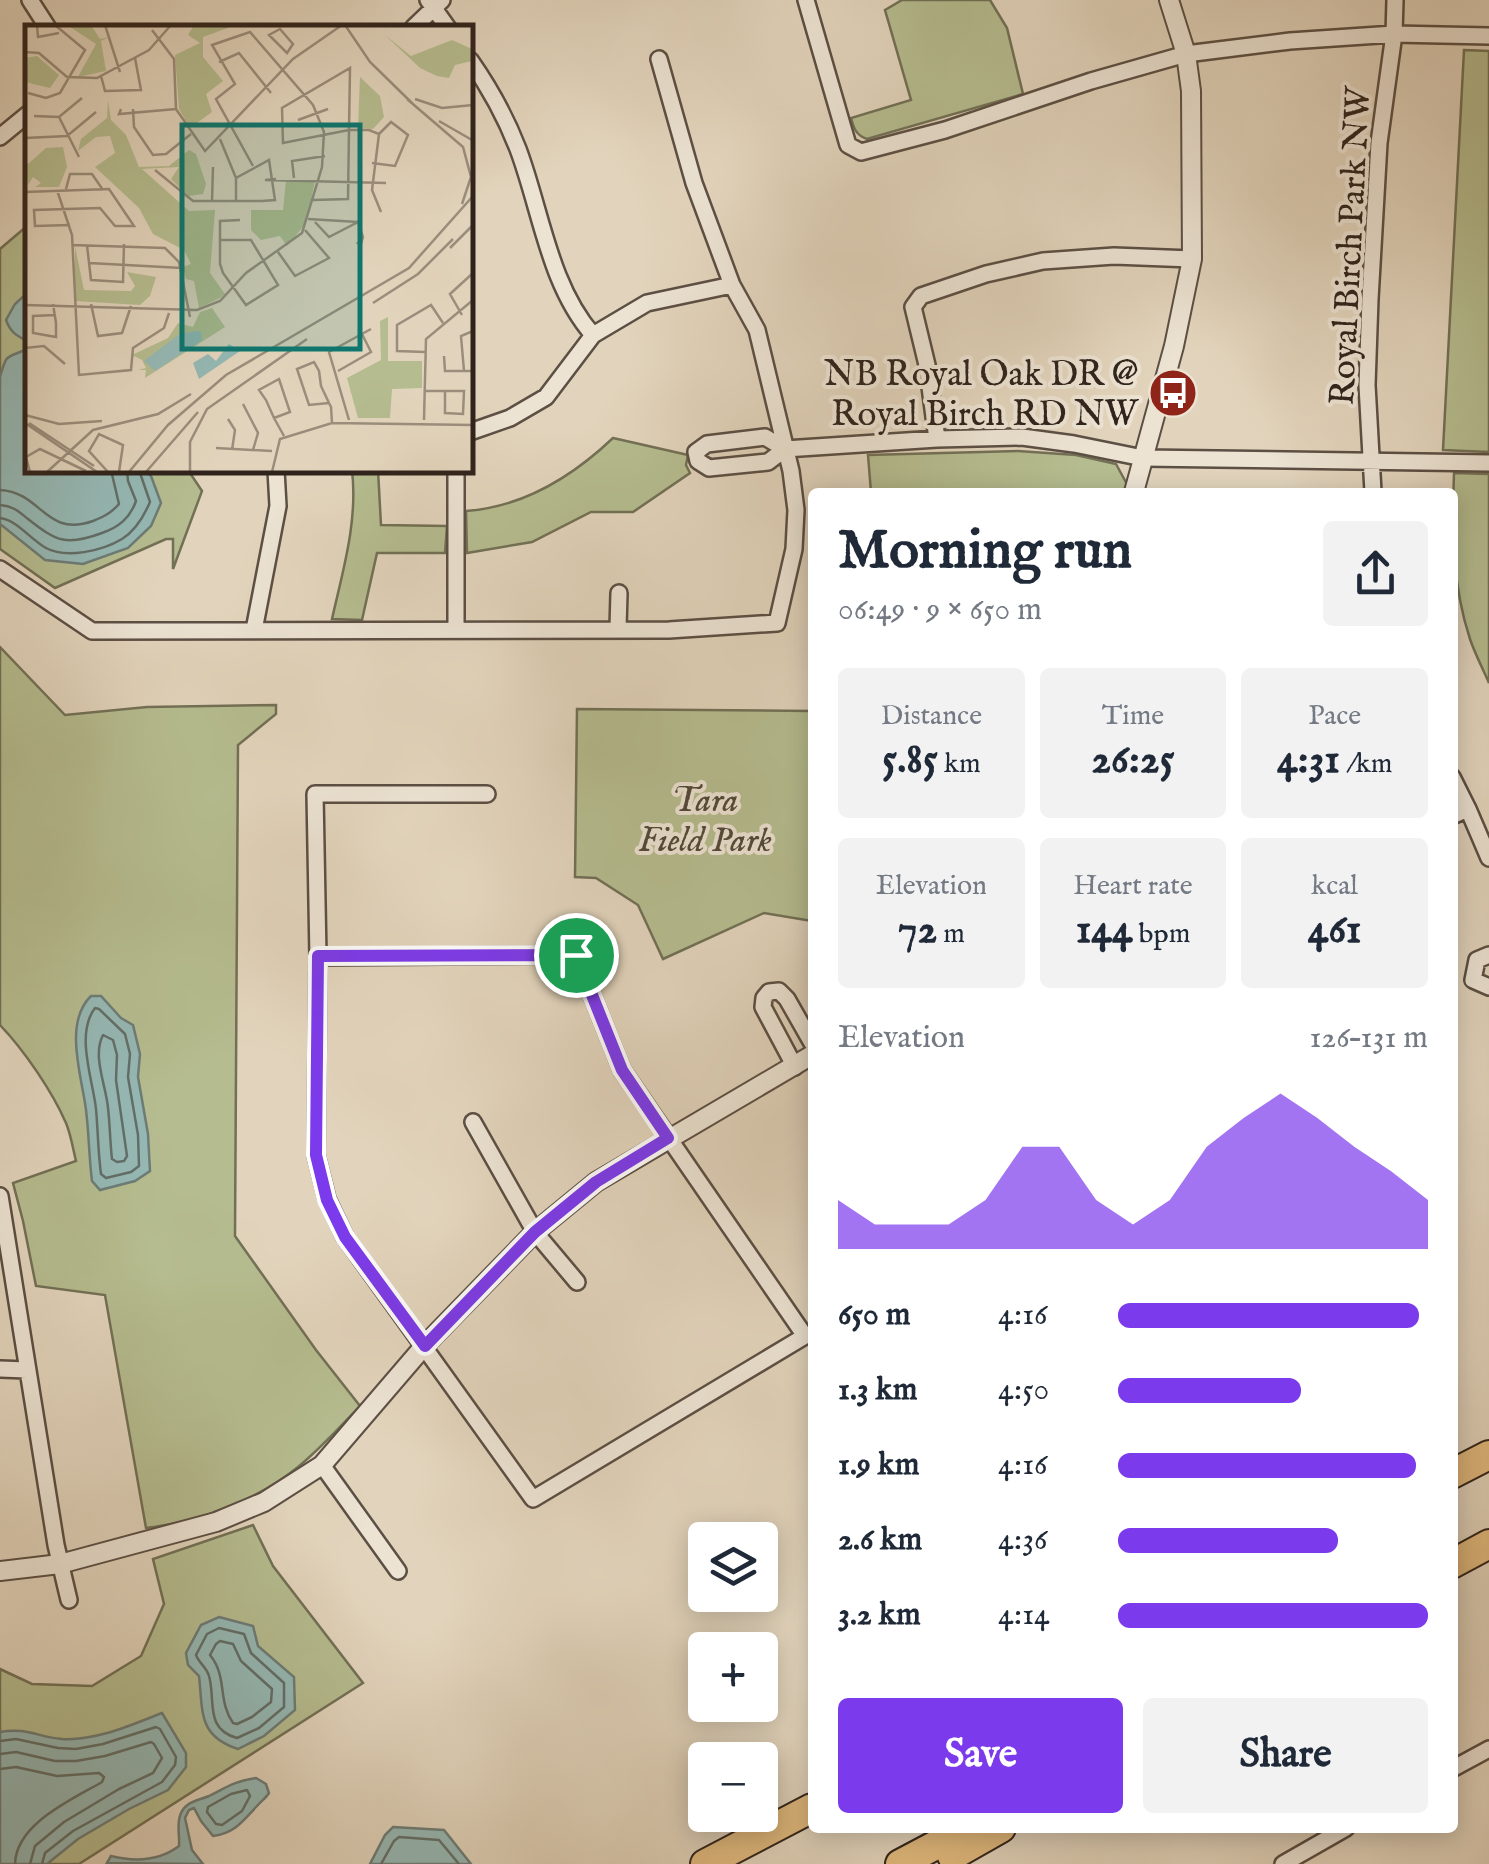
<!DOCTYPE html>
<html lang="en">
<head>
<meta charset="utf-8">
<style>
  :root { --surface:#fff; --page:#f2f2f3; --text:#1f2937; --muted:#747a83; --accent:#7c3aed }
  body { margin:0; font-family:"IM FELL English",serif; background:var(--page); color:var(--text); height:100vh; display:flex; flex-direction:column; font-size:38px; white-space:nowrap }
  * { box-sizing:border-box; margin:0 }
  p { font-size:32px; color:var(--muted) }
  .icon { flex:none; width:55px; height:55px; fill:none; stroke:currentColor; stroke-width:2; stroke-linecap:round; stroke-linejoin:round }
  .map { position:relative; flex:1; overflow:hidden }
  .details { position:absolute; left:808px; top:488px; width:650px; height:1345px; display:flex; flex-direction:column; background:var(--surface); border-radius:10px; box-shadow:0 5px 25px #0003 }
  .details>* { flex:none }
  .fabs { position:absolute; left:688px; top:1522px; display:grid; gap:20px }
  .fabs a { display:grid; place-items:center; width:90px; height:90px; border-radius:10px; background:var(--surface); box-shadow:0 5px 25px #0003; font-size:50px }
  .pin { position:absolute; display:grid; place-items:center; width:85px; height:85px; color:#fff; margin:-42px; border:5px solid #fff; border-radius:50%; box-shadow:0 2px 10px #0007 }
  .round { display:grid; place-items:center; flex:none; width:105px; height:105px; border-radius:10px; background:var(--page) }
  .headline { display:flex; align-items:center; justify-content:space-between; height:170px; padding:0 30px }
  h1 { font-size:55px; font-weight:700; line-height:75px }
  .metrics { display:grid; grid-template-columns:repeat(3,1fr); gap:15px; height:170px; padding:10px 30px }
  .metrics div { display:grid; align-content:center; border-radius:10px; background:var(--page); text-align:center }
  .metrics b { font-size:42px; font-weight:700 }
  .metrics small { font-size:28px; font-weight:400 }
  .metrics p { font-size:28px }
  .chart { height:280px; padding:20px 30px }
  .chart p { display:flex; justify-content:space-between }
  .chart svg { width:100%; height:180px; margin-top:10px; fill:var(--accent); opacity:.7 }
  .action { display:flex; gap:20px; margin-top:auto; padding:20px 30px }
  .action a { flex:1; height:115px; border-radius:10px; background:var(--accent); color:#fff; font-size:40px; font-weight:700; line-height:115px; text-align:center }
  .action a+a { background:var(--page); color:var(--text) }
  ul { padding:0 30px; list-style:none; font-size:32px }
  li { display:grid; grid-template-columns:160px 120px 1fr; align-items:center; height:75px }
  li i { height:25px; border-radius:12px; background:var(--accent) }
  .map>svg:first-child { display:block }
  .green { fill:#b5bc8f; stroke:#727056; stroke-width:2.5 }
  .water { fill:#95b8b4; stroke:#6d7c77; stroke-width:2.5 }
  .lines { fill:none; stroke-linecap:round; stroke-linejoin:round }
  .shore { stroke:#626e68; stroke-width:2.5 }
  .minor-casing { stroke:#5c4f44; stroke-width:20 }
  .tertiary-casing { stroke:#5c4f44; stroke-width:22 }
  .motorway-casing { stroke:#30231c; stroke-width:32 }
  .minor { stroke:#ece3d3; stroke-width:15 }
  .tertiary { stroke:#ece3d3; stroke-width:18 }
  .motorway { stroke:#e1ba7e; stroke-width:28 }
  .route-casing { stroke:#fff; stroke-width:20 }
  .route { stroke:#7c3aed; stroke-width:12 }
  .labels { text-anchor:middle; stroke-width:8; stroke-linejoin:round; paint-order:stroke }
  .street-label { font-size:35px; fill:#30231c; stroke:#ece3d3 }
  .poi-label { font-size:35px; fill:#30231c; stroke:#ece3d3; text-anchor:end }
  .park-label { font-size:35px; font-style:italic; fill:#514939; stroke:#ece3d3 }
  .inset-road { fill:none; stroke:#9b8d7c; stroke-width:2.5 }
  .view { fill:#0f766e; fill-opacity:0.15; stroke:#0f766e; stroke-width:5 }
  .inset-edge { fill:none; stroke:#30231c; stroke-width:5 }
</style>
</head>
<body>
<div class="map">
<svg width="1489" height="1864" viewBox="0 0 1489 1864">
  <rect width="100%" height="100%" fill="#e2d4bc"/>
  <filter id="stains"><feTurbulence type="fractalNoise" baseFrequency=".002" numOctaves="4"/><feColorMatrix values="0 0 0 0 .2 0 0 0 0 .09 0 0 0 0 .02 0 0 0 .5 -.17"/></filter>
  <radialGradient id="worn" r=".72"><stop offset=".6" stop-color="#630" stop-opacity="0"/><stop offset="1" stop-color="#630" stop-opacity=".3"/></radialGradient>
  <path class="green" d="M902 0H990L1007 28 1023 94 867 139C856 135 854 129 851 118L911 100 885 10Z
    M1464 50 1489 51V452L1443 450Z
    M27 226 28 470H188L202 491 173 569V539H166L55 588 0 549V249Z
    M613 438 688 455 686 465 690 473 633 512H591L532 542 467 553 466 511C523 507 573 476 613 438Z
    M1018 451 1076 455 1116 464 1128 486 1126 492H871L868 455Z
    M352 470H378L381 525 447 526 445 553H377L362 620 332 619C343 570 358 521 352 470Z
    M1454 473 1489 474V683C1483 669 1475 654 1470 639 1452 585 1452 529 1454 473Z
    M0 647 65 715 147 707 276 705V714L238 745 235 1236 316 1350 360 1406C340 1427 321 1448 298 1467 256 1501 199 1522 146 1528L105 1295 36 1286 23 1221 13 1183 76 1161C73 1149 71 1135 66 1123 52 1091 24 1050 0 1025Z
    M577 709 812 711V921L764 913 663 959 638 905 596 878 575 877Z
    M253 1525 273 1566 363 1683 79 1864H0V1669L32 1684 92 1686 141 1656 164 1604 153 1559Z"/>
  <path class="water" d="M27 293V341C16 335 11 333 6 320L15 304Z
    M27 349 28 470H145L151 476 161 503 151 526 128 548 83 564 45 560 0 524V377C7 352 6 359 27 349Z
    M91 996H101L121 1018 133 1025 140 1054 138 1077 148 1134 150 1171 135 1181 100 1190 92 1181C89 1158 89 1134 86 1110 82 1077 63 1023 91 996Z
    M219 1617 253 1626 258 1646 294 1677 295 1710 264 1736 238 1749C198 1736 203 1712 199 1676L188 1665 186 1653 201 1625Z
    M162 1713 186 1753V1767L168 1790 129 1809 78 1839 47 1864H0V1732C26 1727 38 1737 62 1739 96 1741 131 1725 162 1713Z
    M256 1778 266 1784 269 1793C266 1798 261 1801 257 1806 243 1821 235 1833 213 1836L201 1821 194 1808 189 1810 185 1818 192 1850 203 1864 107 1863 111 1856C135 1862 159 1861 179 1846 180 1835 176 1823 181 1813 187 1801 197 1801 209 1796 227 1787 235 1781 256 1778Z
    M393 1827 444 1830 471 1864H370L385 1835Z"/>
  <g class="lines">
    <path class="shore" d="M0 490C42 492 45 538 93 521 105 516 111 513 119 504L111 470
      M0 505C13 506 18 511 28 519 57 542 67 546 102 533 119 527 130 518 136 501L128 481 127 470
      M0 518C17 520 30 539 46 548 66 559 102 551 122 539 135 531 144 516 150 502L139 470
      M95 1008 99 1009 125 1034 130 1054 128 1077 138 1135 139 1166 131 1172 106 1178 101 1174C98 1152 98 1131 96 1109 93 1080 75 1034 95 1008Z
      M103 1035 113 1040 117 1055 116 1080 127 1156 124 1161 117 1162 112 1159C110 1142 110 1125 108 1108 106 1085 92 1056 103 1035Z
      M219 1628 244 1634 251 1653 284 1683V1707L259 1728 237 1738C204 1729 216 1700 209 1676 207 1668 199 1663 196 1655L207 1634Z
      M220 1641 233 1644 241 1661 272 1689 271 1702 252 1717 237 1724 233 1723C217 1700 228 1677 210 1655L216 1644Z
      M0 1741 16 1739 58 1748 76 1749 103 1744 156 1727 160 1729 176 1757 175 1765 162 1782 73 1831 45 1853 42 1864
      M0 1754 16 1752 55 1761H76L105 1756 151 1742 154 1744 162 1758 153 1773 119 1789 64 1822 35 1846 30 1864
      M0 1769 16 1767 57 1776 99 1773 104 1777 102 1782C71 1800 16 1824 15 1864
      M247 1790 250 1796 242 1811 222 1825 216 1824 207 1812 208 1807 231 1794Z
      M381 1864 394 1841 399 1837 439 1840 459 1864"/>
    <g class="minor-casing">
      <path id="minor" d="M30 0 48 28
        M428 0 448 28
        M806 0 848 145 861 152 945 130 1091 81 1186 54 1290 41 1394 34 1395 0
        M413 28 442 0
        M659 59 694 183 732 285
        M470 60C489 87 506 118 518 149 541 210 549 285 593 335
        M0 137 28 114
        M765 437 785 449 768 462 709 468 698 461 696 452 707 444Z
        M937 439 927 365 913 307 921 296 986 274 1043 261 1114 256 1192 259
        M785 449 937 439 1022 437 1074 444 1143 458 1489 463
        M1373 492 1367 385 1370 299 1379 143 1394 34 1489 36
        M0 569 92 631 669 630 777 623 794 549 796 510 791 471 757 330 732 285 647 303 593 335 546 397 510 418 470 432
        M618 628 619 593
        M456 629V470
        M254 630 278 506 276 470
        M1452 777 1468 809 1452 816
        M1468 809 1489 858
        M1489 955 1477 960 1473 980 1489 987
        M318 957 576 955 622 1070 805 1336 533 1499 345 1237 327 1199 316 1155 318 957 315 794H487
        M795 1067 763 1007 764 998 769 992 779 991 787 999 812 1043
        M473 1122 535 1232 577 1282
        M0 1196 56 1545 69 1600
        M0 1369 27 1370
        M322 1465 398 1571
        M1452 1769 1489 1749
        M1283 1864 1346 1828"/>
    </g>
    <g class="tertiary-casing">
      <path id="tertiary" d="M1134 492 1174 346 1192 259 1191 91 1186 54 1169 0
        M0 1571 60 1564 216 1522 264 1502 322 1465 425 1345 535 1232 596 1182 812 1055"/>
    </g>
    <g class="motorway-casing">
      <path id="motorway" d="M1452 1474 1489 1455
        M1452 1564 1489 1544
        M952 1856 1001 1828
        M705 1864 812 1808
        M900 1864 968 1828"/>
    </g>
    <use href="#minor" class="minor"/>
    <use href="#tertiary" class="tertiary"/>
    <use href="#motorway" class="motorway"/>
  </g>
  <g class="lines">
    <g class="route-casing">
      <path id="route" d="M576 955 622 1070 668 1138 596 1182 535 1232 425 1346 345 1237 327 1200 316 1155 318 956Z"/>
    </g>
    <use href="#route" class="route"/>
  </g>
  <defs>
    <g id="bus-disc" transform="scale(2.5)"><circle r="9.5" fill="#8f2418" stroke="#ece3d3"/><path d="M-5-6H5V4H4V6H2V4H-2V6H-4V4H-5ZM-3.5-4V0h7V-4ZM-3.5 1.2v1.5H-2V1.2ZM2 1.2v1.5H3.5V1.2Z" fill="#fff"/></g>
  </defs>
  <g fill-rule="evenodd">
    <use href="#bus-disc" x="1173" y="393"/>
  </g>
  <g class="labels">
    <g class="street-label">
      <text transform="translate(1349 246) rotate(-87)" y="12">Royal Birch Park NW</text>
    </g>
    <g class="poi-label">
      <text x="1138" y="385">NB Royal Oak DR @<tspan x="1138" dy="40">Royal Birch RD NW</tspan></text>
    </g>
    <g class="park-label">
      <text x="705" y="811">Tara<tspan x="705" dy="40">Field Park</tspan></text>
    </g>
  </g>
  <g transform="translate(25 25)">
    <rect width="448" height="448" fill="#e2d4bc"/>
    <path d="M42 0H66L75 14 84 12 76 16 81 46 53 52 71 19ZM169 0H211L178 12V32L198 56 181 69 187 87 165 103 154 84 150 30 175 18 163 10ZM360 10 386 31 427 15 447 24V36L430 40 424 53 412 51 395 43ZM12 31 34 50 25 63 0 57V33ZM335 52 355 71 359 92 348 104 333 103ZM83 75 86 95 101 110 114 142 144 141 164 125 171 129 181 159 178 169 163 171 146 154 154 142 117 144 164 186 190 185 185 248 200 269 195 273 174 283 169 256 161 254 158 242 166 239 159 225 128 209 114 183 70 142 90 128 85 111 71 112 53 126 56 114 82 93ZM38 122 42 142 34 162H10L16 158 8 152 3 160 0 134 3 139 21 123ZM261 155 290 156 281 198 262 221 255 211 236 215 226 205V185H258ZM50 221 59 265 106 266 110 261 102 247 131 252 125 271 115 280 50 276ZM187 283 200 302 120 353 121 345H113L121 343 117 335 107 330 143 313 153 298 168 302 175 287ZM363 292V336H397V363L367 364 365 393H333L322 353 356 335 355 296Z" fill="#b5bc8f"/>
    <path d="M176 306 177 315 130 346 119 336 156 308ZM204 319 215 326 174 354 168 338 183 329 191 336Z" fill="#95b8b4"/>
    <path class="inset-road" d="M12 0 13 12 34 8M80 0 95 47M320 0 345 37 387 78M255 4 268 19 262 28 244 10ZM127 5 149 34 151 84 180 126 268 34 317 0M0 27 14 28 42 52 72 53 124 25 146 0M194 37 214 28 246 68M325 43 324 105 258 118 257 83ZM76 51 80 66 116 65 110 33M3 68 21 73 35 68 60 25 30 0M382 74 438 122 446 152 437 179M390 74 417 83 448 80M96 84 94 89 151 84M108 84 109 102 128 130 141 129 166 109M9 91 34 92 57 73M34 92 54 132M273 95 303 84M414 96 447 115M0 113 42 111 71 87M195 114 211 153M347 138 370 141 383 110 366 97 354 109M130 145 168 176H237L250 175 244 135 211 153V176M269 153 267 136 300 131M251 154 240 155 361 158M41 164 45 149H67L78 165M32 165 47 210 54 350 106 345 108 323 139 303 144 288M0 167 84 164 109 201H90L75 183 9 185 10 201 45 200M288 175 323 174 324 105H344L354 109 347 165 356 187M187 176 188 142M283 194 333 197 304 212 290 197M333 197 338 212 336 219 333 218 337 214M195 215H226L253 260 221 280 198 248 195 239V196L215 195M47 220 140 223 154 237 165 292M62 220 66 255 98 257 99 219M425 223 448 200M253 227 270 251 304 233 280 205M64 238 157 243M348 278 393 249 428 214M28 279 31 298V312L8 308V291L30 290M66 279 73 311 97 308 106 281M0 280 172 285 195 276 221 248 277 208 297 142 299 107 288 80 225 7 187 20 210 59 191 74 228 141M437 290 425 269 448 248M0 323 19 321 40 339M400 327 372 326V300L406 280 418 298M419 331 420 346H448M313 346 346 327 337 309M439 346 436 311 448 306M399 366H439L438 389 420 388V366M304 378 284 380 272 344 289 337 294 346 296 361 304 378 306 382 307 398M218 379 233 408 228 425M0 390 34 399 77 396M249 393 265 387 254 354 234 365 241 375 249 393 259 411M203 394 210 405 207 425M324 395 304 327 346 304M399 395 401 314 448 275M0 398 72 447M4 398 69 441M191 423 247 426M5 447 1 432 15 424 61 446M22 447 68 405 133 389 166 369M83 447 64 426 74 409 98 420 94 447M104 447 143 400 201 350 384 243 448 171M121 447 173 387M165 447V417L182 384 282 314M247 447 255 414 307 398 448 400"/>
    <path class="view" d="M157 100H335V324H157Z"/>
    <rect width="448" height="448" class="inset-edge"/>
  </g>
  <rect width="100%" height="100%" filter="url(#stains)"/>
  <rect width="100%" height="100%" fill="url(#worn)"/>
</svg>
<div class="fabs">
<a><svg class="icon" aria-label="layers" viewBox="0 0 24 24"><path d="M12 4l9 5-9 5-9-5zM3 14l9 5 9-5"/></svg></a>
<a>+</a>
<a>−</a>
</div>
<div class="pin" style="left:576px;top:955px;background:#1e9e55"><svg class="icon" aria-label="arrive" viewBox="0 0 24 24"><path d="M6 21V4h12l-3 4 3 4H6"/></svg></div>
<section class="details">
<div class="headline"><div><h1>Morning run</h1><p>06:49 · 9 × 650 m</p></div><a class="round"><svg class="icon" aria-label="share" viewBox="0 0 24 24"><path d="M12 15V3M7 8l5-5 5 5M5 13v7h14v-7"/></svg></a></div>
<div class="metrics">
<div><p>Distance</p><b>5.85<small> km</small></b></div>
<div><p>Time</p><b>26:25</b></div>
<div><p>Pace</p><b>4:31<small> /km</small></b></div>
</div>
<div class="metrics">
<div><p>Elevation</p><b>72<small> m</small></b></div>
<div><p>Heart rate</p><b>144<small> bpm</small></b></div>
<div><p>kcal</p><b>461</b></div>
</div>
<div class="chart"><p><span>Elevation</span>126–131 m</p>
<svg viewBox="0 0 160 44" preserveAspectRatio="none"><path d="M0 44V32L10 38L20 38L30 38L40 32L50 19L60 19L70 32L80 38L90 32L100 19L110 12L120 6L130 12L140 19L150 25L160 32V44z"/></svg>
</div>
<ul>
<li><b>650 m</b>4:16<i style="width:97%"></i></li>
<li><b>1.3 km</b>4:50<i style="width:59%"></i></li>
<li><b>1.9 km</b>4:16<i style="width:96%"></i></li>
<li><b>2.6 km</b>4:36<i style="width:71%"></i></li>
<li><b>3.2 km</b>4:14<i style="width:100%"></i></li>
</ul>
<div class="action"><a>Save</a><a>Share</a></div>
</section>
</div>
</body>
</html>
